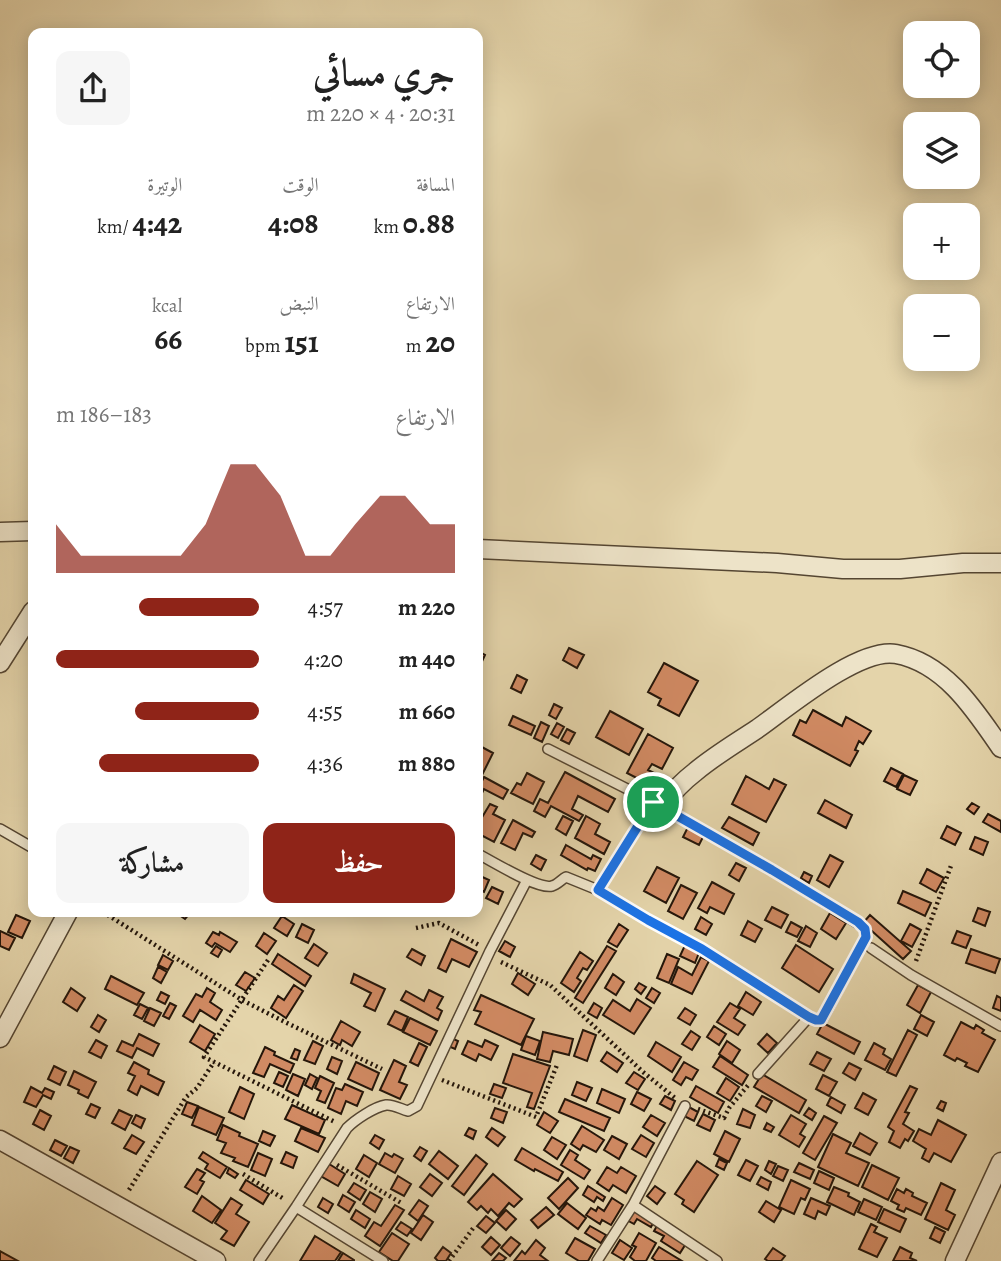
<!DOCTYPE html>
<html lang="ar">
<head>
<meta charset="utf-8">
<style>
  :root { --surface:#fff; --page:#f6f6f6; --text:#222; --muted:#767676; --accent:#8f2418 }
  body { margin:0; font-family:Alegreya,Amiri,serif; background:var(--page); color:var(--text); direction:rtl; height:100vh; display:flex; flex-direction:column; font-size:26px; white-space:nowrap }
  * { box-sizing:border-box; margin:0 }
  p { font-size:23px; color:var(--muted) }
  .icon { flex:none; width:38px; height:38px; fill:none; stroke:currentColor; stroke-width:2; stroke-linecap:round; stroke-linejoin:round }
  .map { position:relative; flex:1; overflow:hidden; direction:ltr }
  .details { position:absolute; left:28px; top:28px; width:455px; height:889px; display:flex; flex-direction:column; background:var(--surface); border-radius:14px; box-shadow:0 4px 18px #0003; direction:rtl }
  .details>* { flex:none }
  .controls { position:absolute; left:903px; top:21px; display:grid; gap:14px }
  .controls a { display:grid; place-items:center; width:77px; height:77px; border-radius:14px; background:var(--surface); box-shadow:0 4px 18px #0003; font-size:35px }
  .pin { position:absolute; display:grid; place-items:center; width:60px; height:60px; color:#fff; margin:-30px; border:4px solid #fff; border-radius:50%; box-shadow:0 2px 7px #0007 }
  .round { display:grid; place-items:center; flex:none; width:74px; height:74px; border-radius:14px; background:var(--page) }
  .summary { display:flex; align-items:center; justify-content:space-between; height:119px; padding:0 28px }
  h1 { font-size:38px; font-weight:600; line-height:52px }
  .stats { display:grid; grid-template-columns:repeat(3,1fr); gap:10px; height:119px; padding:7px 28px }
  .stats div { display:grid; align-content:center }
  .stats b { font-size:30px; font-weight:600 }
  .stats small { font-size:19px; font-weight:400 }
  .stats p { font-size:19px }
  .chart { height:196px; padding:14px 28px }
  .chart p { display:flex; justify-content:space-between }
  .chart svg { width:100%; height:126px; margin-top:7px; fill:var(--accent); opacity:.7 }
  .primary-button { display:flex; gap:14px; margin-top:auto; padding:14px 28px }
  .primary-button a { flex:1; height:80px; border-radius:14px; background:var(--accent); color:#fff; font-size:28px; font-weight:600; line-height:80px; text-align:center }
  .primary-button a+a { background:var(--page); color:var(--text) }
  ul { padding:0 28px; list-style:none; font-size:23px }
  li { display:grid; grid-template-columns:112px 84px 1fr; align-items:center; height:52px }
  li i { height:18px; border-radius:9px; background:var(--accent) }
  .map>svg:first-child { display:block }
  .building { fill:#d18a63; stroke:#25160a; stroke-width:2 }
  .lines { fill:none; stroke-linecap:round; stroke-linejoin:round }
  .lane-casing { stroke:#554632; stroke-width:12 }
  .street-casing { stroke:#554632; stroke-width:21 }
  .path { stroke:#25160a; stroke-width:4.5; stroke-dasharray:2 3.5; stroke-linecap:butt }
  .lane { stroke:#ede3c8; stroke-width:9 }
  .street { stroke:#ede3c8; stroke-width:18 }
  .route-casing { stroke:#fff; stroke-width:14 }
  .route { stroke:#1a73e8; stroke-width:9 }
</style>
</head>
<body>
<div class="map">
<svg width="1001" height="1261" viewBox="0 0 1001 1261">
  <rect width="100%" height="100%" fill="#e4d4aa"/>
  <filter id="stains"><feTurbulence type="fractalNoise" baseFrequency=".00286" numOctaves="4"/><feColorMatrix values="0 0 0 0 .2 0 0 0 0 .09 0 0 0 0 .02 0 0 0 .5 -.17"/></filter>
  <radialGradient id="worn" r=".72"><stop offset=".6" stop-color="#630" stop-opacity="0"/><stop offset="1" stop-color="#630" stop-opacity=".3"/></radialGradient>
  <path class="building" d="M569 648 584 655 577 668 563 660Z
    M478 651 485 655 479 668 478 667Z
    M664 663 698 681 679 716 658 705 661 699 648 692Z
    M517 675 527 680 521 693 511 688Z
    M554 704 562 708 556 719 549 715Z
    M813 710 842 726 846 717 871 731 863 744 859 741 855 750 858 751 850 766 793 735 800 720 806 723Z
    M610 711 643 729 629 755 596 737Z
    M513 716 535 726 531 735 509 725Z
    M541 722 549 726 542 742 534 738Z
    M557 723 564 727 558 738 551 734Z
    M567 729 575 733 569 744 561 740Z
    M648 734 673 748 662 769 652 764 648 770 658 775 652 786 627 773Z
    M478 745 493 753 480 779 478 777Z
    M891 768 903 774 896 787 884 781Z
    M565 772 615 799 608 812 578 796 572 809 583 815 579 821 551 806 545 817 534 811 540 799 548 803Z
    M527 773 544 782 533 804 511 793 517 783 521 785Z
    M904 775 917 781 910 795 897 789Z
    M746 776 769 789 774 779 786 785 766 822 732 804Z
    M484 777 508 790 503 799 484 789 478 801V789Z
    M825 800 852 815 846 828 818 813Z
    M972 803 979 807 974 814 967 809Z
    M490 804 497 807 493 814 505 820 494 842 483 836 480 840 478 839V824Z
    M988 814 1001 821V832L983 822Z
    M563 816 573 821 566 835 556 829Z
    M586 816 600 824 595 834 610 842 604 854 575 838Z
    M729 817 759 833 753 845 722 828Z
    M513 820 535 832 532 837 523 833 515 850 501 843Z
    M947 826 961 833 955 845 941 838Z
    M688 827 704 835 699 845 683 837Z
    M975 837 988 842 983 855 970 849Z
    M566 845 591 859 593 855 601 859 595 871 588 868 587 870 561 855Z
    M536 855 546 860 541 870 531 864Z
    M830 855 843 862 829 887 817 880Z
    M736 863 746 868 739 881 729 875Z
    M657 867 679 878 666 903 644 891Z
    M927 869 944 878 936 892 920 883Z
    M804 872 812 876 809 883 801 878Z
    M478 875 489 880 484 892 478 889Z
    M712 882 734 894 724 914 710 907 707 913 698 908Z
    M681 885 697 893 683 919 668 911Z
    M492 887 503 892 498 904 486 898Z
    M903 891 931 903 925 916 898 903Z
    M772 907 788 915 781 928 765 920Z
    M978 908 990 912 985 926 973 921Z
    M175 912H191L185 919Z
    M830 913 846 923 836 939 821 929Z
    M16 915 30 921 22 938 8 932Z
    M870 915 911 951 903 959 863 923Z
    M282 916 294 924 287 936 274 928Z
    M701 917 712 924 706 935 695 929Z
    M748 921 762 929 755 942 741 935Z
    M791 922 802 928 797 937 786 932Z
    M302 924 314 930 308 943 296 937Z
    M619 924 628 930 617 947 608 942Z
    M910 924 921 930 912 947 901 941Z
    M806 926 817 933 810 947 798 941Z
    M0 931 15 938 9 950 0 946Z
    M957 931 971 936 966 948 952 943Z
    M213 932 219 935 220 932 237 942 230 952 215 943 212 947 206 943Z
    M264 933 276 941 267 954 256 946Z
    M451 939 477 952 469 967 452 959 446 972 438 968Z
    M505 941 515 947 510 957 499 951Z
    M686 943 700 950 695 963 680 956Z
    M314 944 327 953 318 966 305 958Z
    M796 945 833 969 819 992 782 968Z
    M216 946 222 950 218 957 211 953Z
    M607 946 616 951 583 1003 575 998Z
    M412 949 425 956 421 965 407 957Z
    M971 949 1000 959 995 973 966 963Z
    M580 952 593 961 587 970 583 968 577 978 581 981 574 992 561 983Z
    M278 954 311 976 305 986 272 964Z
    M667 954 679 959 669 983 657 978Z
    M163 955 173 961 168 970 158 965Z
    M701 957 709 961 692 994 671 984 678 967 692 975Z
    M158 967 167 972 161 983 153 978Z
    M245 972 255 978 246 991 236 985Z
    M518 973 535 984 528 995 512 984Z
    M354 974 385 989 375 1011 364 1006 371 993 351 983Z
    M613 974 624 982 616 995 605 988Z
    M111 976 144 993 137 1005 105 989Z
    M639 983 646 987 641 994 635 989Z
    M294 985 303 991 286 1018 271 1008 278 996 284 1000Z
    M918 985 931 992 920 1013 907 1005Z
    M71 988 85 998 77 1011 63 1002Z
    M207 988 215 993 210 1002 222 1010 216 1020 200 1010 193 1022 183 1016 196 994 202 997Z
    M652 988 660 993 654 1003 646 998Z
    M429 990 443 997 437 1008 442 1011 438 1020 401 1000 406 991 424 1001Z
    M161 992 169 996 165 1004 157 1000Z
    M746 992 761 1002 753 1015 738 1006Z
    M481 995 534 1019 521 1045 475 1024 481 1012 474 1010Z
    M997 996 1001 998V1011L993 1008Z
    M637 999 651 1008 634 1034 603 1015 613 1000 630 1011Z
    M170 1003 176 1006 169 1019 163 1016Z
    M594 1003 602 1008 597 1018 588 1013Z
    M730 1003 740 1009 734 1018 745 1025 738 1035 717 1022Z
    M140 1004 148 1008 142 1019 134 1015Z
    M150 1008 161 1013 154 1026 144 1021Z
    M685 1008 696 1015 690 1025 678 1018Z
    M395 1011 408 1017 402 1031 388 1024Z
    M98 1015 106 1020 99 1032 91 1027Z
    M921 1015 934 1022 927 1036 914 1029Z
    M410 1018 437 1031 430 1045 403 1032Z
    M341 1021 360 1032 352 1046 342 1040 340 1045 331 1040Z
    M961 1022 974 1029 976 1025 984 1030 982 1033 995 1040 978 1072 965 1066 967 1063 957 1058 955 1061 944 1055Z
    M823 1023 860 1042 854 1054 817 1034Z
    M200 1025 215 1034 205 1051 190 1042Z
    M714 1026 726 1034 719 1045 707 1037Z
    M583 1030 596 1035 587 1061 574 1056Z
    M908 1030 917 1035 896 1076 887 1072Z
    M691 1031 700 1037 692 1050 682 1044Z
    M543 1032 573 1039 569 1055 553 1051 550 1062 537 1059Z
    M139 1034 159 1044 153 1056 137 1048 132 1058 117 1051 122 1041 133 1046Z
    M767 1034 777 1043 768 1053 758 1044Z
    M526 1036 540 1041 535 1055 521 1050Z
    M451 1038 458 1041 455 1049 448 1046Z
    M96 1040 107 1046 101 1058 89 1052Z
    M485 1040 498 1046 491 1060 479 1054 476 1061 462 1054 468 1041 482 1047Z
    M313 1041 323 1046 315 1064 304 1060Z
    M727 1041 740 1050 732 1063 719 1054Z
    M656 1042 681 1057 672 1072 648 1056Z
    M419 1043 427 1047 418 1066 410 1062Z
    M874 1043 885 1049 883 1054 891 1059 885 1070 865 1060Z
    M265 1047 275 1052 274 1055 294 1064 290 1073 270 1064 264 1077 253 1073Z
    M295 1049 300 1051 297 1060 291 1058Z
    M607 1052 623 1063 617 1072 601 1061Z
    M817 1052 831 1059 824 1071 810 1064Z
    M513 1054 550 1066 534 1109 527 1107 532 1093 503 1083Z
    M720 1056 748 1075 742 1085 713 1067Z
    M332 1057 342 1061 337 1074 327 1069Z
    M394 1060 406 1066 399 1082 407 1085 400 1099 380 1090Z
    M134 1062 149 1070 148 1074 164 1082 158 1095 141 1086 137 1095 128 1090 135 1076 128 1073Z
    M356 1062 379 1073 372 1090 348 1079Z
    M684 1062 698 1070 692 1080 686 1077 681 1085 673 1080Z
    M849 1063 861 1069 855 1080 843 1073Z
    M54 1066 66 1072 60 1085 48 1079Z
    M74 1071 96 1082 88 1098 78 1093 79 1090 68 1085Z
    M279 1072 288 1076 283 1087 274 1083Z
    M634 1072 645 1079 638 1090 626 1083Z
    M293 1074 305 1079 298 1096 286 1090Z
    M310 1074 317 1078 312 1089 305 1085Z
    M762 1074 806 1100 799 1113 754 1087Z
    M823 1075 837 1082 829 1096 816 1089Z
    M320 1076 334 1083 325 1103 317 1100 321 1091 315 1088Z
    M726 1078 739 1087 730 1101 717 1093Z
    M577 1082 592 1088 586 1101 572 1095Z
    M345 1084 363 1092 357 1106 346 1101 341 1114 328 1108 336 1088 342 1090Z
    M494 1084 506 1088 502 1098 490 1094Z
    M696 1086 724 1102 718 1113 690 1097Z
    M910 1086 917 1089 905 1112 909 1113 903 1124 914 1131 908 1141 905 1139 900 1148 889 1142 894 1131 888 1127Z
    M31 1087 42 1093 45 1088 54 1092 51 1099 43 1095 36 1107 24 1102Z
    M240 1087 254 1094 244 1119 229 1112Z
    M602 1089 625 1099 619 1113 597 1103Z
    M637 1092 651 1099 644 1111 631 1104Z
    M863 1093 876 1100 868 1115 855 1108Z
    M665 1096 675 1101 671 1110 660 1104Z
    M762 1096 772 1101 766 1112 756 1106Z
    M831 1097 845 1105 841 1113 827 1105Z
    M565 1099 610 1118 604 1131 559 1112Z
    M941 1101 946 1103 943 1111 937 1108Z
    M187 1102 198 1106 192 1118 182 1114Z
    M91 1104 100 1108 95 1118 86 1114Z
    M292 1105 325 1120 319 1134 285 1119Z
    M687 1106 698 1112 694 1121 682 1115Z
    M199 1107 224 1118 216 1135 192 1125Z
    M495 1108 507 1112 503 1123 491 1118Z
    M809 1108 816 1113 812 1120 804 1115Z
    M743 1109 755 1115 750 1128 737 1124Z
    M40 1110 51 1116 44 1130 33 1124Z
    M119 1110 132 1116 125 1130 112 1123Z
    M544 1112 558 1121 550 1133 537 1125Z
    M703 1114 715 1120 710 1131 697 1125Z
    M136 1115 145 1119 141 1128 132 1123Z
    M651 1115 665 1123 657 1136 643 1127Z
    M791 1115 806 1124 800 1134 805 1137 799 1147 779 1135Z
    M824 1116 837 1123 815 1160 803 1153Z
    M938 1120 966 1135 951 1162 934 1153 929 1162 922 1158 926 1149 913 1141 919 1129 931 1135Z
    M767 1123 774 1127 771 1132 764 1129Z
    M223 1125 240 1133 239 1136 258 1144 248 1167 233 1161 235 1158 221 1153 226 1143 217 1140Z
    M582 1126 604 1140 596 1152 583 1145 580 1150 571 1144Z
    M301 1128 325 1138 318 1152 295 1141Z
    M469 1128 476 1131 473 1139 465 1135Z
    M492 1128 505 1137 498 1146 486 1137Z
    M263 1131 275 1136 270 1146 259 1141Z
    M725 1131 740 1139 729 1162 714 1154Z
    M860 1133 877 1143 870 1155 853 1146Z
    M833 1134 851 1143 846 1153 869 1163 858 1186 818 1167Z
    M132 1135 144 1142 136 1154 124 1148Z
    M375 1135 384 1140 379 1149 370 1143Z
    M641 1135 654 1143 646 1157 632 1149Z
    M612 1136 627 1144 619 1159 604 1150Z
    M552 1137 566 1145 557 1159 544 1150Z
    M55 1140 67 1146 61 1156 50 1150Z
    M70 1147 79 1151 73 1163 64 1158Z
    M420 1147 427 1151 421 1161 414 1156Z
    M522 1148 563 1172 558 1181 535 1169 534 1171 515 1160Z
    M570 1150 578 1155 575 1160 590 1170 584 1179 561 1165Z
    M439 1151 458 1166 448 1179 429 1164Z
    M203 1152 227 1167 220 1178 205 1169 208 1164 199 1158Z
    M286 1152 297 1157 293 1168 281 1163Z
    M258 1153 272 1159 265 1176 251 1170Z
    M385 1153 392 1157 394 1154 403 1159 395 1173 379 1164Z
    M364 1155 377 1163 369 1177 356 1169Z
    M476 1155 487 1164 464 1195 452 1186Z
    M719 1159 727 1163 724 1170 716 1166Z
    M746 1160 758 1166 750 1181 738 1175Z
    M697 1161 718 1175 694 1212 682 1204 684 1200 675 1194Z
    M769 1161 776 1164 771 1174 765 1170Z
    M326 1162 345 1174 338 1186 319 1175Z
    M799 1163 814 1170 810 1179 794 1172Z
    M872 1165 899 1178 888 1200 862 1187Z
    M778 1166 788 1170 783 1181 773 1176Z
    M607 1167 617 1173 621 1167 636 1176 626 1193 613 1185 609 1191 597 1183Z
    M229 1168 238 1174 235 1178 227 1173Z
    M197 1169 205 1173 200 1180 204 1182 197 1194 185 1187Z
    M819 1171 834 1178 829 1190 814 1183Z
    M430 1174 442 1183 432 1196 420 1187Z
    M493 1174 522 1199 514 1207 509 1203 498 1216 491 1209 488 1213 481 1206 477 1210 468 1202Z
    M398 1176 411 1184 404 1196 391 1189Z
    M761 1177 771 1182 768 1190 757 1184Z
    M568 1178 578 1188 559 1209 548 1198Z
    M246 1180 269 1194 263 1204 240 1190Z
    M791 1180 810 1189 805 1200 801 1198 794 1214 779 1207Z
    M354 1183 366 1190 360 1200 348 1192Z
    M941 1183 955 1190 946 1210 955 1215 948 1230 925 1219Z
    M588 1186 605 1197 603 1201 597 1197 594 1202 583 1195Z
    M655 1186 665 1193 657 1204 647 1196Z
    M834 1187 849 1193 848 1196 860 1202 854 1215 827 1202Z
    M897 1189 904 1193 906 1189 913 1193 912 1196 927 1203 921 1215 906 1208 904 1212 897 1209 899 1205 891 1201Z
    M370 1192 382 1199 375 1212 363 1204Z
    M343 1195 355 1202 349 1212 338 1205Z
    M202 1196 221 1210 212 1223 193 1211Z
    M231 1198 242 1205 236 1214 249 1222 234 1246 221 1239 227 1231 215 1223Z
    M323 1198 333 1204 328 1213 318 1207Z
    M612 1198 623 1205 611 1225 602 1220 600 1224 586 1215 591 1208 596 1211 598 1207 604 1211Z
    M811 1198 830 1206 826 1215 818 1211 815 1219 804 1214Z
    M864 1199 882 1207 876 1220 858 1212Z
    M419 1200 428 1206 418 1221 409 1214Z
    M766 1201 781 1210 774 1222 759 1212Z
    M567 1203 586 1218 578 1229 558 1214Z
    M395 1205 404 1210 380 1246 365 1236 374 1222 381 1226Z
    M546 1207 554 1215 538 1228 531 1220Z
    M632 1207 654 1221 651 1227 637 1219 634 1224 625 1219Z
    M884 1209 906 1219 900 1232 878 1222Z
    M356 1210 370 1219 365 1228 351 1219Z
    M506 1210 516 1219 506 1230 496 1221Z
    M423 1215 433 1222 421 1240 411 1233Z
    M486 1216 495 1223 486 1233 477 1226Z
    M401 1222 412 1229 407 1236 396 1229Z
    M658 1224 687 1242 680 1253 661 1241 664 1236 654 1231Z
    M871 1224 877 1227 874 1232 887 1238 877 1257 859 1249Z
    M590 1226 606 1235 601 1243 585 1233Z
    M935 1227 945 1232 940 1243 930 1238Z
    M392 1233 409 1244 398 1261H393L379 1252Z
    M639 1233 656 1243 646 1261H635L630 1257 636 1247 632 1245Z
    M315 1236 341 1252 335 1261H300Z
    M491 1237 500 1245 491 1255 482 1247Z
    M511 1237 520 1244 510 1256 501 1248Z
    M575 1238 595 1249 588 1261H579L566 1253Z
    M536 1240 545 1248 540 1255 548 1261H514L522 1251 525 1254Z
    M620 1240 632 1248 624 1260 612 1253Z
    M443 1247 451 1253 446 1261H438L435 1258Z
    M659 1247 682 1261H656L652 1258Z
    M900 1247 912 1253 910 1258 917 1261H893Z
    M773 1248 785 1256 781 1261H768L765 1259Z
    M0 1251 18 1261H0Z
    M343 1253 354 1260V1261H338Z
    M499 1253 506 1258 503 1261H492Z"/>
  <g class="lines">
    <g class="lane-casing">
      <path id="lane" d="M548 749 653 802 772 870 862 926 865 929 866 937 823 1018 819 1020 809 1017
        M0 829 33 848
        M478 854C492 861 538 890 552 886 557 885 562 879 566 877L598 890 653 802
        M598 890 648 920 702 949 809 1017 758 1074
        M871 948 911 975 1001 1026
        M633 1205 685 1106
        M296 1207 383 1261
        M259 1261 296 1207 347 1128C355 1120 374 1107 386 1105 392 1104 401 1109 408 1111L417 1106 490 951 527 880
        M597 1261 633 1205 717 1261"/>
    </g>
    <g class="street-casing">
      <path id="street" d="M0 532 33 531
        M478 549 777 563 843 569H900L963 563H1001
        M0 663 33 611
        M661 806C671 794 682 782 695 772 714 756 736 743 757 729 787 708 859 647 896 654 945 663 975 710 1001 748
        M0 1038 68 912
        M0 1140 216 1261
        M955 1261 1001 1162"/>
    </g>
    <path class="path" d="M103 912 242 1000 287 1023 382 1069
      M416 928 439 923 479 945
      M268 960 204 1057 335 1122
      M916 961 952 863
      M501 962 550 985 643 1072 675 1098
      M442 1080 536 1117 557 1065
      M698 1109 724 1118 729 1108 750 1083
      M337 1165 403 1204
      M243 1174 284 1199
      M129 1190 186 1097 197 1088 214 1062
      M449 1261 474 1227"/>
    <use href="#lane" class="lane"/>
    <use href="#street" class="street"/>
  </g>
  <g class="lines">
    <g class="route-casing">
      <path id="route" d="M653 802 772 870 858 922 865 929 866 937 821 1020H816L809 1017 702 949 648 920 598 890Z"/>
    </g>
    <use href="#route" class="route"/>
  </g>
  <rect width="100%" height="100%" filter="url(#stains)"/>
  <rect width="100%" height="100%" fill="url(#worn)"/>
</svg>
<div class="controls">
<a><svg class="icon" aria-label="locate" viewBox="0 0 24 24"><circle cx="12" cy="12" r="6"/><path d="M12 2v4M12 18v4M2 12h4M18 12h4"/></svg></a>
<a><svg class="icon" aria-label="layers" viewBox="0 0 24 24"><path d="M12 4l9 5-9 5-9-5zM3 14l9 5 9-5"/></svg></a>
<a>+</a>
<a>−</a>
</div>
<div class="pin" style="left:653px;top:802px;background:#1e9e55"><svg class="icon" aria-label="arrive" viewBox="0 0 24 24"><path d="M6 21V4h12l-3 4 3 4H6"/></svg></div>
<section class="details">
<div class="summary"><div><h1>جري مسائي</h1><p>20:31 · 4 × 220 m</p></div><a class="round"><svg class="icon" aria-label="share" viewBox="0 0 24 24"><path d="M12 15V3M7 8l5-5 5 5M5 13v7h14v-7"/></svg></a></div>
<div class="stats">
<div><p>المسافة</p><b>0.88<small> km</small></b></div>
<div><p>الوقت</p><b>4:08</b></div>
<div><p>الوتيرة</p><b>4:42<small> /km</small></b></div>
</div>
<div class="stats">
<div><p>الارتفاع</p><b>20<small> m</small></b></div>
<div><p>النبض</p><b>151<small> bpm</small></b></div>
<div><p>kcal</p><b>66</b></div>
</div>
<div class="chart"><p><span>الارتفاع</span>183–186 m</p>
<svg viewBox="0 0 160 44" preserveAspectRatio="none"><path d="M0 44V27L10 38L20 38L30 38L40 38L50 38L60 27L70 6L80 6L90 17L100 38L110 38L120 27L130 17L140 17L150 27L160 27V44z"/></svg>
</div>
<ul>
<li><b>220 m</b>4:57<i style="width:59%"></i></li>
<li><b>440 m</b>4:20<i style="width:100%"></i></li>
<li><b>660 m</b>4:55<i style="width:61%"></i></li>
<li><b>880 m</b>4:36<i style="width:79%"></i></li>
</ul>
<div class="primary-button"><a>حفظ</a><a>مشاركة</a></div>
</section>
</div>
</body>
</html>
